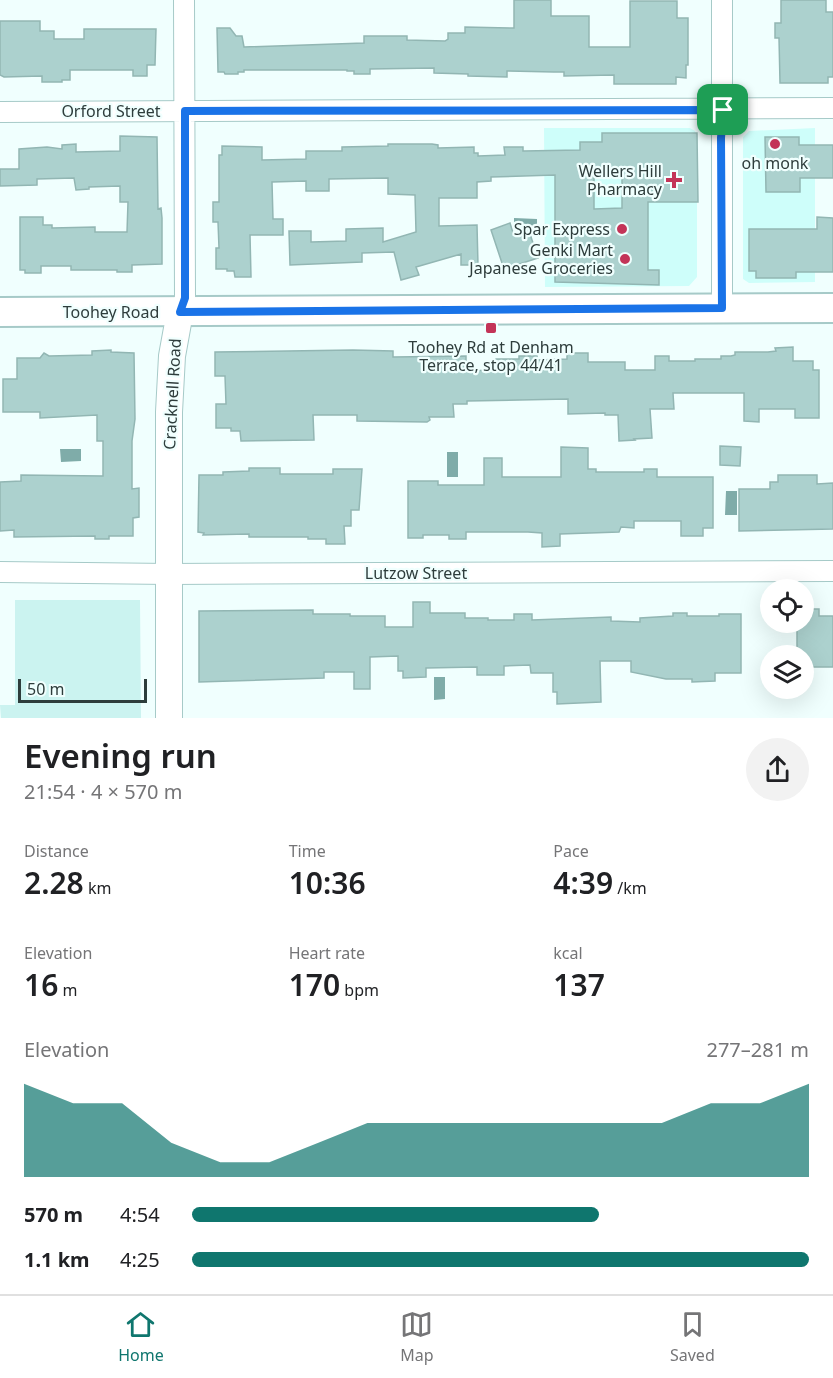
<!DOCTYPE html>
<html lang="en">
<head>
<meta charset="utf-8">
<style>
  :root { --surface:#fff; --page:#f2f2f2; --text:#202124; --muted:#757577; --line:#e0e0e0; --accent:#0f766e }
  body { margin:0; font-family:"Noto Sans",sans-serif; background:var(--page); color:var(--text); height:100vh; display:flex; flex-direction:column; font-size:22px; white-space:nowrap }
  * { box-sizing:border-box; margin:0 }
  p { font-size:20px; color:var(--muted) }
  .icon { flex:none; width:33px; height:33px; fill:none; stroke:currentColor; stroke-width:2; stroke-linecap:round; stroke-linejoin:round }
  .map { position:relative; height:718px; overflow:hidden }
  .drawer { display:flex; flex-direction:column; background:var(--surface); flex:1 }
  .drawer>* { flex:none }
  .controls { position:absolute; left:760px; top:579px; display:grid; gap:12px }
  .controls a { display:grid; place-items:center; width:54px; height:54px; border-radius:50%; background:var(--surface); box-shadow:0 6px 24px #0002; font-size:30px }
  .scale { position:absolute; left:18px; bottom:15px; width:129px; box-sizing:border-box; padding-left:6px; border:3px solid #2e3d3c; border-top:0; font-size:16px; line-height:21px; white-space:nowrap; color:#2e3d3c; -webkit-text-stroke:4px #f0fffe; paint-order:stroke }
  .pin { position:absolute; display:grid; place-items:center; width:51px; height:51px; color:#fff; margin:-26px; border-radius:12px; box-shadow:0 3px 9px #0006 }
  .round { display:grid; place-items:center; flex:none; width:63px; height:63px; border-radius:32px; background:var(--page) }
  .headline { display:flex; align-items:center; justify-content:space-between; height:102px; padding:0 24px }
  h1 { font-size:33px; font-weight:600; line-height:45px }
  .metrics { display:grid; grid-template-columns:repeat(3,1fr); gap:9px; height:102px; padding:6px 24px }
  .metrics div { display:grid; align-content:center }
  .metrics b { font-size:30px; font-weight:600 }
  .metrics small { font-size:16px; font-weight:400 }
  .metrics p { font-size:16px }
  .chart { height:168px; padding:12px 24px }
  .chart p { display:flex; justify-content:space-between }
  .chart svg { width:100%; height:108px; margin-top:6px; fill:var(--accent); opacity:.7 }
  ul { padding:0 24px; list-style:none; font-size:20px }
  li { display:grid; grid-template-columns:96px 72px 1fr; align-items:center; height:45px }
  li i { height:15px; border-radius:8px; background:var(--accent) }
  .dock { display:flex; justify-content:space-around; align-items:center; height:84px; border-top:2px solid var(--line); background:var(--surface); font-size:16px; color:var(--muted) }
  .dock a { display:grid; justify-items:center; gap:3px }
  .dock .selected { color:var(--accent) }
  .map>svg:first-child { display:block }
  .built { fill:#cefefa }
  .green { fill:#cbf3f0 }
  .water { fill:#7faca9 }
  .building { fill:#acd1ce; stroke:#92b6b3; stroke-width:1.5; fill-rule:evenodd }
  .lines { fill:none; stroke-linecap:round; stroke-linejoin:round }
  .minor-casing { stroke:#a6cac8; stroke-width:22 }
  .tertiary-casing { stroke:#a6cac8; stroke-width:28 }
  .secondary-casing { stroke:#a6cac8; stroke-width:32 }
  .minor { stroke:#fff; stroke-width:20 }
  .tertiary { stroke:#fff; stroke-width:26 }
  .secondary { stroke:#fff; stroke-width:28 }
  .route-casing { stroke:#fff; stroke-width:12 }
  .route { stroke:#1a73e8; stroke-width:8 }
  .poi-dot { fill:#c33458; stroke:#f0fffe; stroke-width:2 }
  .labels { text-anchor:middle; stroke-width:4.5; stroke-linejoin:round; paint-order:stroke }
  .street-label { font-size:16px; fill:#2e3d3c; stroke:#f0fffe }
  .poi-label { font-size:16px; fill:#2e3d3c; stroke:#f0fffe; text-anchor:end }
</style>
</head>
<body>
<div class="map">
<svg width="833" height="718" viewBox="0 0 833 718">
  <rect width="100%" height="100%" fill="#f0fffe"/>
  <path class="built" d="M544 128H690L695 131 697 137V277L689 286 545 287Z
    M815 128V282L749 283 743 279V137L749 131Z"/>
  <path class="green" d="M15 600H140L141 718H1L0 705H15Z"/>
  <path class="water" d="M514 218 537 219V231L514 230Z
    M60 449H81V461L61 462Z
    M447 452H458V477H447Z
    M726 491H737V515H725Z
    M434 677H445V699L434 700Z"/>
  <path class="building" d="M514 0H551V16H589V47H630V1H677V18H688V65H686V78L676 77V84H614V75L564 76V72H554L507 71V77L468 76V74L434 73V68L370 69V74H354V71H347V70H244V72H238V74H225L224 72H218L217 28H230L236 36H242L244 47 364 43V36H407V40L445 41 448 39V33H465V27L514 28Z
    M781 0H826V12H833V77H828V83H780L779 38H775V23H781Z
    M0 21H40V31H54V39H84V29H156L155 65H147V76H133V70H70V80H62V82H42V76L4 77 0 75Z
    M602 133H697L698 202H648V270H659V285L555 282V175L491 177V181L477 182V198H439V226L477 225 478 265H461V254L416 267 419 275 401 280 394 252 362 253V262L290 265 289 231H311V242L346 241V229L383 228V242L416 232 415 195 388 194V178L329 179V191H306V181L272 182 273 219H283V235H250L251 277H235L234 271H227V269H216V248H219L218 222H213V202H219V155H222V146L262 147V160L306 159V151H342V147L388 146V144H432L438 145V148L474 147V153H478V156L505 155 504 147H523V151L580 150V142H602ZM594 168 622 169V208L594 209Z
    M120 136 157 137 158 209 161 208 162 218V264L132 265V272H117V270H71V266H41V273H25V270H20V217H43V225H52V228L95 227V232H127L128 202H120V186L89 187V189L76 190 74 178 37 179V185L0 186V169H19V149L47 147 62 149V145L76 144V152L120 151Z
    M765 137H799V145H833V178H800V192H766Z
    M817 217 833 218V272H796V278H756V271H749V229H817Z
    M510 223 514 236 529 231 538 258 504 269 491 230Z
    M793 347V361H813V370H819V418H795V409H759V422L744 421V393H673L674 409H650L652 438 634 439 635 440 619 441 618 415H605V413L568 414V399L467 401V404H453L454 417H429L430 420 427 422 357 421V415H313L314 440 241 441 240 431H231V428H216V404H226L225 376H215V352L353 350 393 351V357L466 356V371L494 370V359H519V356H537V360L567 359V353H588V362H625V370H655V356H669V361H695V359H721V356H731L735 355V352H768L776 351 775 348Z
    M111 350V352L134 353 135 419 132 441V489L139 488V517L133 518V536H109V539H95V536L14 537V530L0 531V482L21 481V475L103 476V441H97V415L40 418V412H3V379H17V358H40L44 353 49 356 92 355V351Z
    M720 446 741 447 740 466 720 465Z
    M561 447 588 448V469H596V472H644V469H657V477H713V528H703V536H681V521H634V528L621 527 619 532 560 534V546L542 547V533L528 532H466V539H449V535H423V538H408V481H438V485H484V458H502V477H561Z
    M249 468H280V474H333V469H362L359 510H351V526H344L345 544H326V539H308V537H249V534L203 535 204 533 198 532 199 475H223V472L249 471Z
    M778 475H817V484L833 483V529L739 531V489H770V482H778Z
    M413 602H430V613H465V618H488V620H514V614H532V620L611 617V621L640 622V618L673 616V613H687V616H719V614H741V673H715V681L692 682V679H666L631 672V661H600L601 702 557 704V692H553V673H531L530 665 504 666V675H477V667L426 668V677L403 678V671H398V656L370 657V689H354V672H324V678L199 682V611L313 610V614H350V616H385V627H413Z
    M804 609H819V616H833V667H804V656H797V622H804Z"/>
  <g class="lines">
    <g class="minor-casing">
      <path id="minor" d="M0 112 833 108
        M722 308V0
        M180 312 185 298 184 0
        M0 572 169 574 833 571"/>
    </g>
    <g class="tertiary-casing">
      <path id="tertiary" d="M169 718V412L172 356 180 312"/>
    </g>
    <g class="secondary-casing">
      <path id="secondary" d="M0 312 833 308"/>
    </g>
    <use href="#minor" class="minor"/>
    <use href="#tertiary" class="tertiary"/>
    <use href="#secondary" class="secondary"/>
  </g>
  <g class="lines">
    <g class="route-casing">
      <path id="route" d="M723 110 721 138 722 308 180 312 185 298V111Z"/>
    </g>
    <use href="#route" class="route"/>
  </g>
  <g class="poi-dot">
    <circle cx="775" cy="144" r="6"/>
    <path d="M671 171h6v6h6v6h-6v6h-6v-6h-6v-6h6z"/>
    <circle cx="622" cy="229" r="6"/>
    <circle cx="625" cy="259" r="6"/>
    <rect x="485" y="322" width="12" height="12" rx="3"/>
  </g>
  <g class="labels">
    <g class="street-label">
      <text x="111" y="117">Orford Street</text>
      <text x="111" y="318">Toohey Road</text>
      <text transform="translate(172 394) rotate(-87)" y="6">Cracknell Road</text>
      <text x="416" y="579">Lutzow Street</text>
    </g>
    <g class="poi-label">
      <text x="775" y="169" text-anchor="middle">oh monk</text>
      <text x="662" y="177">Wellers Hill<tspan x="662" dy="18">Pharmacy</tspan></text>
      <text x="610" y="235">Spar Express</text>
      <text x="613" y="256">Genki Mart<tspan x="613" dy="18">Japanese Groceries</tspan></text>
      <text x="491" y="353" text-anchor="middle">Toohey Rd at Denham<tspan x="491" dy="18">Terrace, stop 44/41</tspan></text>
    </g>
  </g>
</svg>
<div class="controls">
<a><svg class="icon" aria-label="locate" viewBox="0 0 24 24"><circle cx="12" cy="12" r="6"/><path d="M12 2v4M12 18v4M2 12h4M18 12h4"/></svg></a>
<a><svg class="icon" aria-label="layers" viewBox="0 0 24 24"><path d="M12 4l9 5-9 5-9-5zM3 14l9 5 9-5"/></svg></a>
</div>
<div class="scale">50 m</div>
<div class="pin" style="left:723px;top:110px;background:#1e9e55"><svg class="icon" aria-label="arrive" viewBox="0 0 24 24"><path d="M6 21V4h12l-3 4 3 4H6"/></svg></div>
</div>
<section class="drawer">
<div class="headline"><div><h1>Evening run</h1><p>21:54 · 4 × 570 m</p></div><a class="round"><svg class="icon" aria-label="share" viewBox="0 0 24 24"><path d="M12 15V3M7 8l5-5 5 5M5 13v7h14v-7"/></svg></a></div>
<div class="metrics">
<div><p>Distance</p><b>2.28<small> km</small></b></div>
<div><p>Time</p><b>10:36</b></div>
<div><p>Pace</p><b>4:39<small> /km</small></b></div>
</div>
<div class="metrics">
<div><p>Elevation</p><b>16<small> m</small></b></div>
<div><p>Heart rate</p><b>170<small> bpm</small></b></div>
<div><p>kcal</p><b>137</b></div>
</div>
<div class="chart"><p><span>Elevation</span>277–281 m</p>
<svg viewBox="0 0 160 44" preserveAspectRatio="none"><path d="M0 44V6L10 14L20 14L30 30L40 38L50 38L60 30L70 22L80 22L90 22L100 22L110 22L120 22L130 22L140 14L150 14L160 6V44z"/></svg>
</div>
<ul>
<li><b>570 m</b>4:54<i style="width:66%"></i></li>
<li><b>1.1 km</b>4:25<i style="width:100%"></i></li>
</ul>
</section>
<nav class="dock">
<a class="selected"><svg class="icon" aria-label="home" viewBox="0 0 24 24"><path d="M3 11l9-7 9 7M6 9v11h12V9"/></svg>Home</a>
<a><svg class="icon" aria-label="map" viewBox="0 0 24 24"><path d="M3 6l6-2 6 2 6-2v14l-6 2-6-2-6 2zM9 4v14M15 6v14"/></svg>Map</a>
<a><svg class="icon" aria-label="saved" viewBox="0 0 24 24"><path d="M7 4h10v16l-5-4-5 4z"/></svg>Saved</a>
</nav>
</body>
</html>
